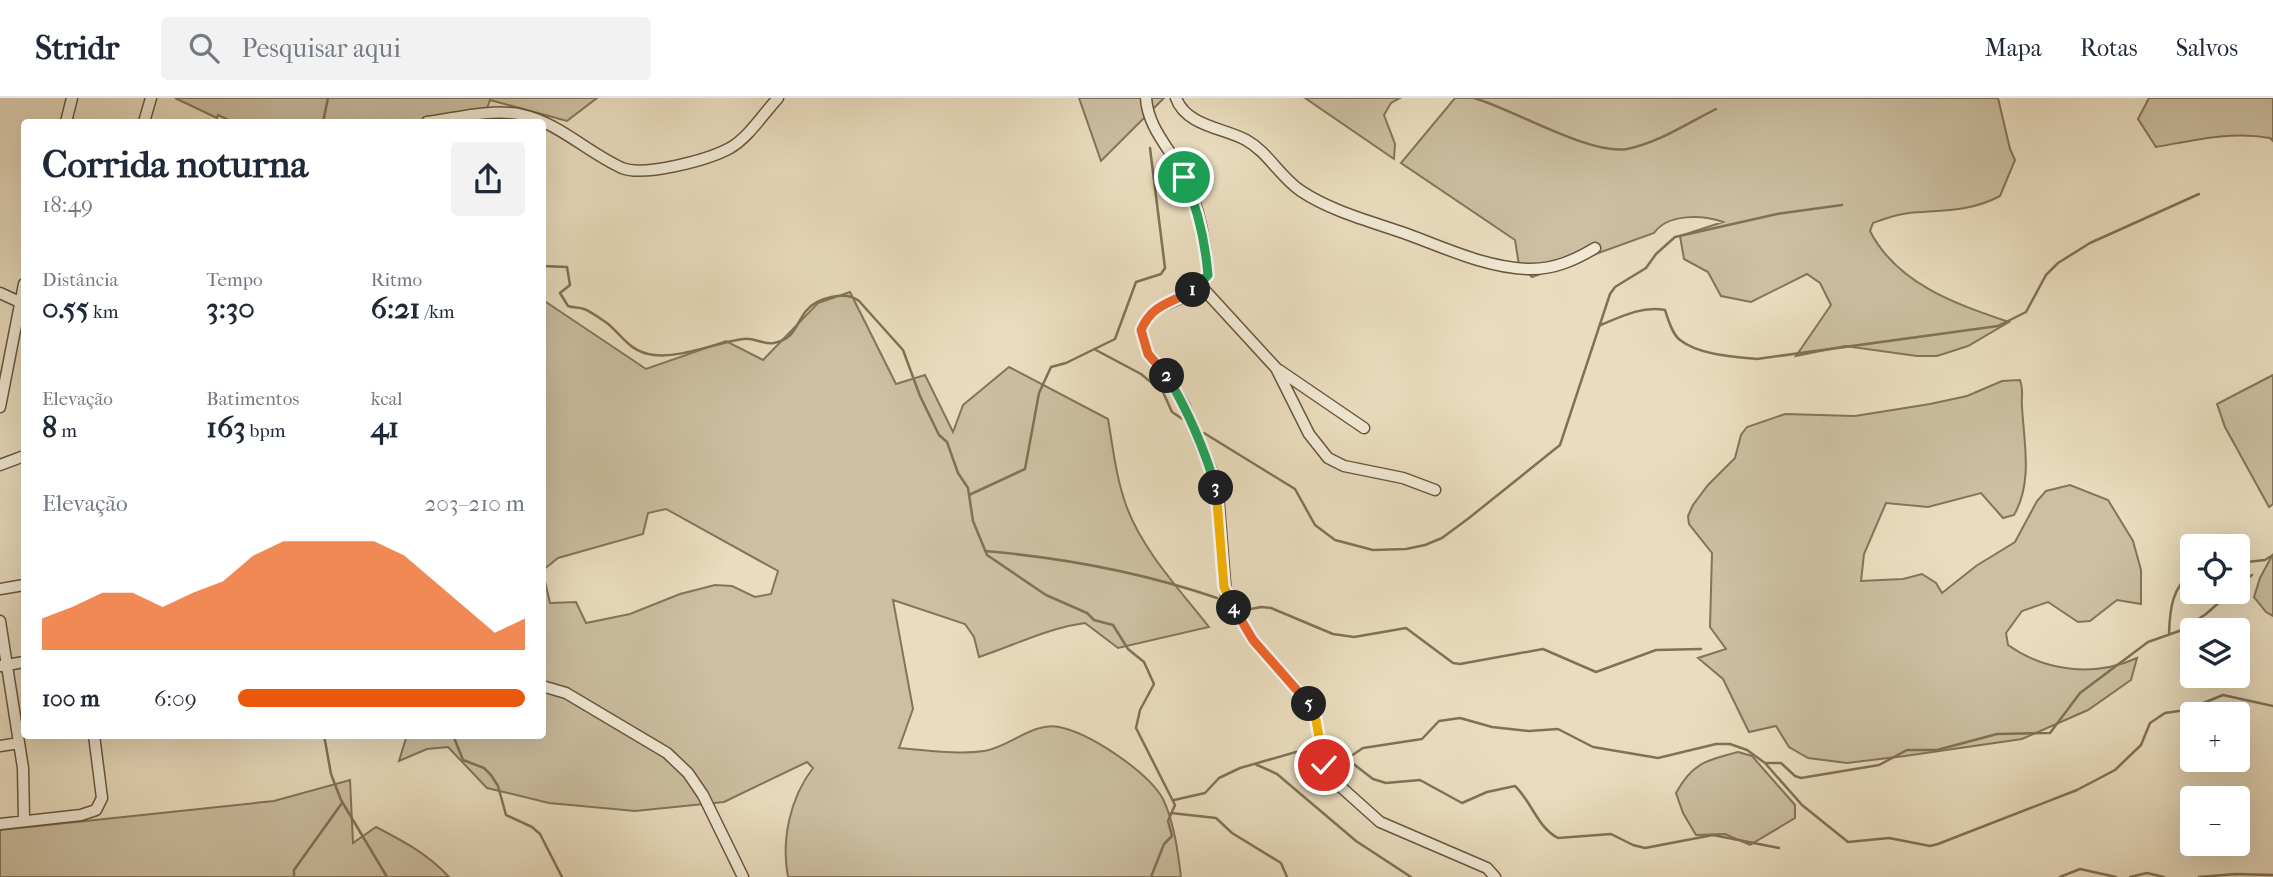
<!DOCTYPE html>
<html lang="pt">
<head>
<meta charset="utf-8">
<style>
  :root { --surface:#fff; --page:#f2f2f3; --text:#1f2937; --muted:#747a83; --line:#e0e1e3; --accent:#ea580c }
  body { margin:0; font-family:"IM FELL French Canon",serif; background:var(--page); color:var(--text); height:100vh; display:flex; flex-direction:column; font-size:26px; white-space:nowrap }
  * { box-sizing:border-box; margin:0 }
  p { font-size:23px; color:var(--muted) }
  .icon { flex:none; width:38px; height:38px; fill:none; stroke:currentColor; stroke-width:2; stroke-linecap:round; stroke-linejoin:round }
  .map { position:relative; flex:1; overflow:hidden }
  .sheet { position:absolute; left:21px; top:21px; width:525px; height:620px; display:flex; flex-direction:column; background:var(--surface); border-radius:7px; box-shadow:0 7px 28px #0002 }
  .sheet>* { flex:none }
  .buttons { position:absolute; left:2180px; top:436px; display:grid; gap:14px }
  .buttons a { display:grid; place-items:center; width:70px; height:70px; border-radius:7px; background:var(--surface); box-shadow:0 7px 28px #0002; font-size:35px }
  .pin { position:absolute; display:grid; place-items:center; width:60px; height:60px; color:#fff; margin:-30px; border:4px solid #fff; border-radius:50%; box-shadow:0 2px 7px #0007 }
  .km { position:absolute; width:35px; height:35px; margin:-18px; border-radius:50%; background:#222; color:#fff; font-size:19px; line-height:35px; text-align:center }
  .round { display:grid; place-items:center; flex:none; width:74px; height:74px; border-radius:7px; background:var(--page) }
  .summary { display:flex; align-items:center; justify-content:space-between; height:119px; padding:0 21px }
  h1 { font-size:38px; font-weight:700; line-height:52px }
  .stats { display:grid; grid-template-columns:repeat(3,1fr); gap:10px; height:119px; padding:7px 21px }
  .stats div { display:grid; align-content:center }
  .stats b { font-size:30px; font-weight:700 }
  .stats small { font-size:19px; font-weight:400 }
  .stats p { font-size:19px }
  .chart { height:196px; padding:14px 21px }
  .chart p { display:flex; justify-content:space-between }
  .chart svg { width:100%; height:126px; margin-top:7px; fill:var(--accent); opacity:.7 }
  ul { padding:0 21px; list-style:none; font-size:23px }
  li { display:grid; grid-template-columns:112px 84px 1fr; align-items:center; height:52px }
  li i { height:18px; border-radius:9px; background:var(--accent) }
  header { display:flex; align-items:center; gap:42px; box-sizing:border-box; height:98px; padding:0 35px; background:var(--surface); border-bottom:2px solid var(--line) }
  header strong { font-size:33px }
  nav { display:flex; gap:38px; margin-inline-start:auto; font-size:24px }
  .search { width:490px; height:63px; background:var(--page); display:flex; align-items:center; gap:18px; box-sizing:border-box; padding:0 24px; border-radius:7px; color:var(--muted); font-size:26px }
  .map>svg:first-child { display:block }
  .green { fill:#ccbfa2; stroke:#84745a; stroke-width:2 }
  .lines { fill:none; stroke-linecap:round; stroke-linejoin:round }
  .stream { stroke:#817156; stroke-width:2.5 }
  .minor-casing { stroke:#68573d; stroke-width:13 }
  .minor { stroke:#f1e9d5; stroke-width:10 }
  .split-1-casing { stroke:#fff; stroke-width:14 }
  .split-2-casing { stroke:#fff; stroke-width:14 }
  .split-3-casing { stroke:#fff; stroke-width:14 }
  .split-4-casing { stroke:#fff; stroke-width:14 }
  .split-5-casing { stroke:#fff; stroke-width:14 }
  .split-6-casing { stroke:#fff; stroke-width:14 }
  .split-1 { stroke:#22a559; stroke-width:9 }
  .split-2 { stroke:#f0652b; stroke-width:9 }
  .split-3 { stroke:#22a559; stroke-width:9 }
  .split-4 { stroke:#f5b400; stroke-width:9 }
  .split-5 { stroke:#f0652b; stroke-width:9 }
  .split-6 { stroke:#f5b400; stroke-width:9 }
</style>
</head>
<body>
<header>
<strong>Stridr</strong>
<div class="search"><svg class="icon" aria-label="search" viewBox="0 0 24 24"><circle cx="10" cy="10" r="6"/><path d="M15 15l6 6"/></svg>Pesquisar aqui</div>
<nav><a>Mapa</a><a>Rotas</a><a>Salvos</a></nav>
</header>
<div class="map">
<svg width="2273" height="779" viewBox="0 0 2273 779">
  <rect width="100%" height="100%" fill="#eaddbf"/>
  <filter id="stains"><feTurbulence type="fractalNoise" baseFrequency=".00286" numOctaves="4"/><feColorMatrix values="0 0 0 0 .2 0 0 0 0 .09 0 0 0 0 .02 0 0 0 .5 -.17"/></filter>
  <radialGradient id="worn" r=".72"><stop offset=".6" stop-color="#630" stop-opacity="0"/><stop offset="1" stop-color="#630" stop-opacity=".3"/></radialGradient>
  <path class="green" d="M175 0H597L567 23 490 2 482 24H233L218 17 217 20Z
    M1079 0H1164L1101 63Z
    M1305 0H1400L1391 5 1384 17 1395 46 1394 61Z
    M1455 0H1998L2010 51 2015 62 2000 98C1970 114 1942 112 1909 115 1897 116 1884 121 1873 125L1870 133C1897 186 1956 206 2009 224L1968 248 1937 258H1917L1845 248 1796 258 1831 207 1820 185 1807 176 1751 204 1721 198 1708 174 1684 161 1680 138 1723 124C1703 117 1668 115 1654 135L1532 179 1519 167 1515 142 1401 65Z
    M2149 0H2273V43L2270 40C2231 33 2195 42 2156 49L2138 21Z
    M850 194 896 286 925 277 953 334 963 307 1009 269 1108 321C1113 350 1116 379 1126 407 1142 452 1180 492 1209 529L1118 550 1085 525C1048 530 1015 547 979 559L974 539 965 526 893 502 913 611 899 650C926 652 958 657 984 653 1010 649 1032 624 1059 629 1090 635 1148 674 1163 701 1174 724 1178 754 1181 779H788C781 742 790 700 813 670L807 664 724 704 635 713 549 705 487 690 448 649 427 651 399 663 407 637H542L543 474 550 505 576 504 586 525 630 516 680 496 715 487 732 488 755 499 771 496 778 473 666 411 648 415 643 436 558 460 543 472V202L646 271 726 243 763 262 818 205Z
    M2273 277V406L2269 409 2225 329 2217 306Z
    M2020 282C2024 292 2021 298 2022 309 2024 345 2033 384 2014 417L2003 420 1981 395 1928 409 1886 405 1864 456 1861 483 1903 481 1922 476 1936 485 1942 495 1976 468 2015 444 2037 403 2046 393 2070 387 2108 402 2133 443 2141 472V506L2117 502 2090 523 2078 524 2048 504 2022 513 2006 535 2008 547C2046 574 2095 579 2137 560L2131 582 2088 612 2022 641 1905 658 1847 665 1808 660 1789 649 1776 628 1749 634 1723 581 1698 560 1726 551 1710 529 1712 455 1689 426 1688 418 1693 407 1708 387 1735 360 1741 337 1747 329 1785 316 1855 318 1930 306 1967 298 2002 283Z
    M2273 456V518L2266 514 2254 499 2260 480Z
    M1738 654 1752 658 1795 707V720L1750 747 1725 736 1696 737 1683 715 1676 695C1692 665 1707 662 1738 654Z
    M350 682 353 745 376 729C403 743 428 756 449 779H0V732L274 703Z"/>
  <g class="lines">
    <path class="stream" d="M1474 0C1515 12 1589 57 1627 51 1658 45 1688 25 1716 11
      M323 24 328 0
      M542 168 567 169 570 187 560 195 568 208C574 210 579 209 584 211 590 213 601 221 607 225 622 237 629 254 654 257 682 260 715 245 743 241 754 239 763 247 774 245 796 240 795 227 806 213 816 200 846 192 859 203L903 252 920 298 939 337 947 344 958 375 968 390 973 423 987 457 1046 497 1087 515 1094 522 1113 527 1128 551 1144 564 1154 586 1140 612 1136 630 1175 707 1168 723 1172 738 1164 746 1151 779
      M1601 227C1622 218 1642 208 1665 212 1668 221 1672 236 1680 242 1699 257 1734 259 1757 261L1998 228 2026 214 2046 177 2058 165 2090 145 2199 96
      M1094 251 1141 276 1163 294 1172 314 1187 324
      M1204 335 1295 391 1315 427 1335 442 1373 452 1406 451 1425 447 1442 440 1469 420 1560 347 1610 196 1615 189 1646 170 1656 156 1675 139 1777 116 1842 107
      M969 397 1025 371 1039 295 1051 269 1066 265 1115 241 1136 184 1161 176 1165 170 1150 50
      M985 453C1065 460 1141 474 1217 500
      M2238 465 2265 462 2273 457
      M2238 488 2252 477
      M1246 512 1261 509 1271 510 1333 536 1354 539 1406 530 1453 565 1460 566 1543 551 1596 574 1656 552 1701 551
      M2169 535C2170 509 2172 491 2193 472
      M324 637 331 676 341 702 387 779
      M453 637 463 662 484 670 491 677 498 688 506 717 532 729 540 736 562 779
      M1347 661 1373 681 1386 685 1420 682 1462 705 1487 694 1515 688C1532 704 1537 729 1558 740L1611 736 1633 747 1645 750 1713 737 1779 750
      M1328 662 1342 664 1363 650 1422 641 1439 623 1460 620 1492 629 1529 633 1558 631 1593 649 1658 660 1716 646H1730L1747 652 1765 665 1802 707 1848 744 1889 740 1930 748 1938 746 2077 692 2115 672 2141 647 2150 625 2165 615 2186 612 2223 597 2273 608
      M1765 665H1781L1795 678 1801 680 1879 667 1907 652H1937L1997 636 2050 635 2080 595 2148 544 2182 532 2206 516 2231 494
      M1255 666 1277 676 1356 743 1411 779
      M1174 702 1205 695 1219 680 1240 670 1296 654 1315 658
      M1171 715 1216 720 1232 735 1281 765 1287 779
      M294 779V772L342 705
      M2060 779 2080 771 2116 779
      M2130 779 2147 775 2164 779
      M2199 779 2236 776 2273 777"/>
    <g class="minor-casing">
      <path id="minor" d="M1146 0C1148 32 1173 53 1186 82 1200 112 1205 144 1208 177 1203 182 1198 189 1192 193 1171 209 1153 203 1141 232L1148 256 1166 277 1184 307 1211 372 1218 396 1226 497 1253 542 1314 611 1324 667 1332 681 1380 724 1487 770 1495 779
        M1176 0C1186 28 1224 30 1246 42 1268 54 1280 79 1301 93 1331 113 1369 123 1404 135 1443 149 1488 171 1531 171 1555 171 1575 162 1595 150
        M66 24 72 0
        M144 24 151 0
        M427 24C457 20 493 10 523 17 559 25 588 55 622 70 644 79 708 62 730 50 749 39 763 16 778 0
        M1199 186 1276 270 1309 336 1328 360 1344 368 1403 380 1435 392
        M0 195 24 206
        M1279 272 1364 330
        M0 309 24 186
        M0 367 24 358
        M0 491 24 487
        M0 523 23 670 24 721
        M1 568 24 564
        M542 588 566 595 667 655 688 675 703 697 743 779
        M0 648 19 645
        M0 726 81 717 96 712 102 700 94 637"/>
    </g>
    <use href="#minor" class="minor"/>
  </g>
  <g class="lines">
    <g class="split-1-casing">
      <path id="split-1" d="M1184 79C1198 111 1205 142 1208 177L1193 192"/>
    </g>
    <g class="split-2-casing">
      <path id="split-2" d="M1167 278 1148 256 1141 232C1153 205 1171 206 1193 192"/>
    </g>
    <g class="split-3-casing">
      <path id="split-3" d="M1167 278C1188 313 1204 350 1216 390"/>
    </g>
    <g class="split-4-casing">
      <path id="split-4" d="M1216 390 1224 489 1234 510"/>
    </g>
    <g class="split-5-casing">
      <path id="split-5" d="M1234 510 1253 542 1309 606"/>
    </g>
    <g class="split-6-casing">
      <path id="split-6" d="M1309 606 1314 611 1324 667"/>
    </g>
    <use href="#split-1" class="split-1"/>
    <use href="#split-2" class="split-2"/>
    <use href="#split-3" class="split-3"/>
    <use href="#split-4" class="split-4"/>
    <use href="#split-5" class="split-5"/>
    <use href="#split-6" class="split-6"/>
  </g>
  <rect width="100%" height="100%" filter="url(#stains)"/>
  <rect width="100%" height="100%" fill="url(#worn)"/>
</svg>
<div class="buttons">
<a><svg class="icon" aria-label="locate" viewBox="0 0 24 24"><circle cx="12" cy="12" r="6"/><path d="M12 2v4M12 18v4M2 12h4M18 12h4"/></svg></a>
<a><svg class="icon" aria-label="layers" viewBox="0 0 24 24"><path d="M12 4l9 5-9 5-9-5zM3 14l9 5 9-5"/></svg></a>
<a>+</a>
<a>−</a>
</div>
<div class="pin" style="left:1184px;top:79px;background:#1e9e55"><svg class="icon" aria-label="arrive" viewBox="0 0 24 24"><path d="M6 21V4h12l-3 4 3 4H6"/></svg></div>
<div class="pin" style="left:1324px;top:667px;background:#d93025"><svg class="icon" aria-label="check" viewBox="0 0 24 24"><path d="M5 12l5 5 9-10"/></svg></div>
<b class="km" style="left:1193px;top:192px">1</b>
<b class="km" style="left:1167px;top:278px">2</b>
<b class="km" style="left:1216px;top:390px">3</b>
<b class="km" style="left:1234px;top:510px">4</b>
<b class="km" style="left:1309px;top:606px">5</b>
<section class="sheet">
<div class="summary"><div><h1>Corrida noturna</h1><p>18:49</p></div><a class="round"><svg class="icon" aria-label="share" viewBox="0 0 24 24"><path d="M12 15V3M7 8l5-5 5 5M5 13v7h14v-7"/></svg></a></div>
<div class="stats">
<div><p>Distância</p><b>0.55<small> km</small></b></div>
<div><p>Tempo</p><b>3:30</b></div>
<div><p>Ritmo</p><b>6:21<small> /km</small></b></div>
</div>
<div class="stats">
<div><p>Elevação</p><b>8<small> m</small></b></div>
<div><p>Batimentos</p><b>163<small> bpm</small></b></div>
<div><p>kcal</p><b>41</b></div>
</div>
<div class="chart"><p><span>Elevação</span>203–210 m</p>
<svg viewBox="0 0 160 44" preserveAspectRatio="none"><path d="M0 44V33L10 29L20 24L30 24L40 29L50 24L60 20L70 11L80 6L90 6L100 6L110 6L120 11L130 20L140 29L150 38L160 33V44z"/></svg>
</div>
<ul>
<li><b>100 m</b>6:09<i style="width:100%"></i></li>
</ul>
</section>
</div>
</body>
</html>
